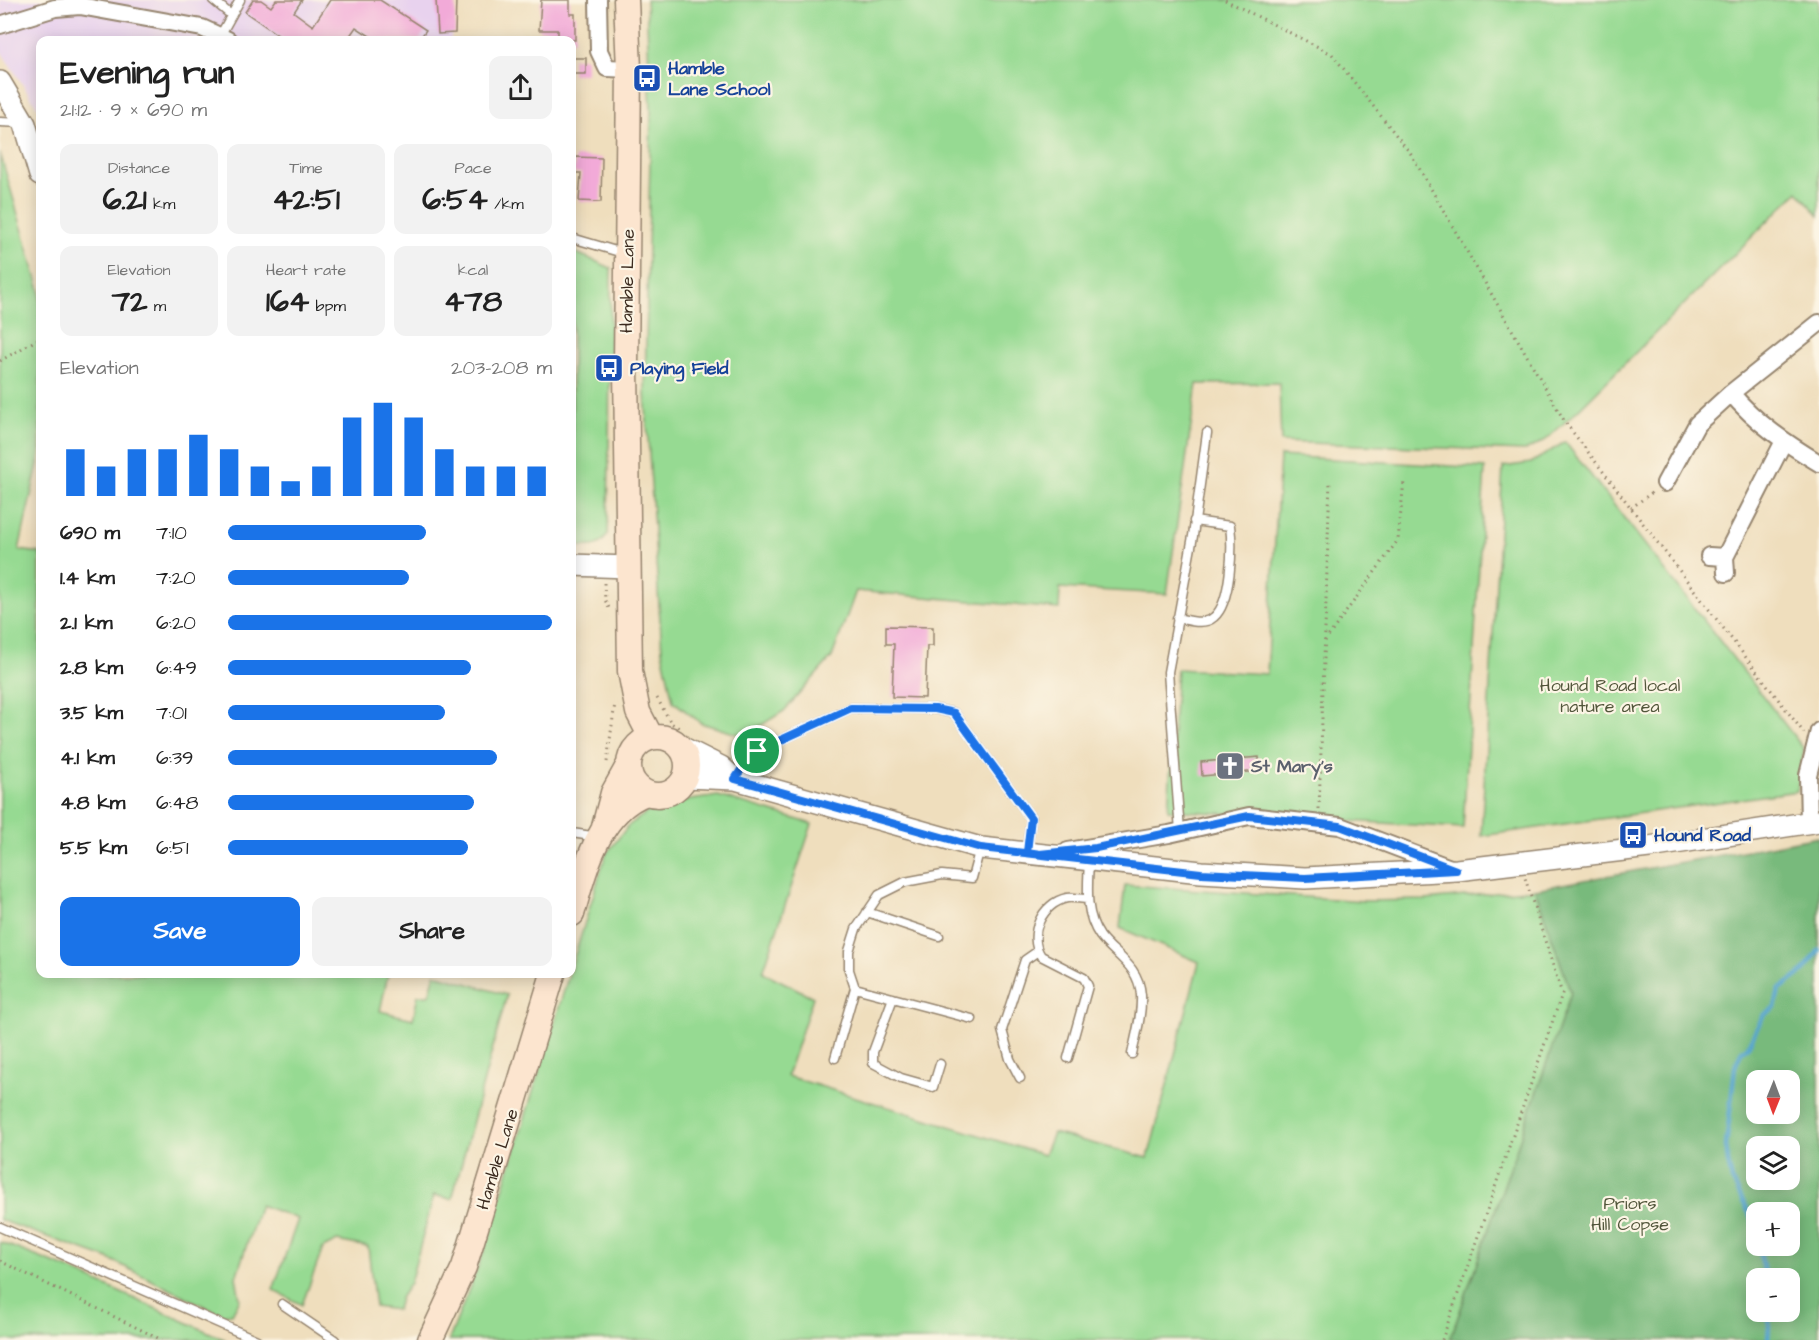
<!DOCTYPE html>
<html lang="en">
<head>
<meta charset="utf-8">
<style>
  :root { --surface:#fff; --page:#f2f2f2; --text:#222; --muted:#767676; --accent:#1a73e8 }
  body { margin:0; font-family:"Architects Daughter",sans-serif; background:var(--page); color:var(--text); height:100vh; display:flex; flex-direction:column; font-size:22px; white-space:nowrap }
  * { box-sizing:border-box; margin:0 }
  p { font-size:20px; color:var(--muted) }
  .icon { flex:none; width:33px; height:33px; fill:none; stroke:currentColor; stroke-width:2; stroke-linecap:round; stroke-linejoin:round }
  .map { position:relative; flex:1; overflow:hidden }
  .panel { position:absolute; left:36px; top:36px; width:540px; height:942px; display:flex; flex-direction:column; background:var(--surface); border-radius:12px; box-shadow:0 3px 15px #0003 }
  .panel>* { flex:none }
  .needle { width:39px; rotate:181deg }
  .controls { position:absolute; left:1746px; top:1070px; display:grid; gap:12px }
  .controls a { display:grid; place-items:center; width:54px; height:54px; border-radius:12px; background:var(--surface); box-shadow:0 3px 15px #0003; font-size:30px }
  .pin { position:absolute; display:grid; place-items:center; width:51px; height:51px; color:#fff; margin:-26px; border:3px solid #fff; border-radius:50%; box-shadow:0 2px 6px #0007 }
  .round { display:grid; place-items:center; flex:none; width:63px; height:63px; border-radius:12px; background:var(--page) }
  .summary { display:flex; align-items:center; justify-content:space-between; height:102px; padding:0 24px }
  h1 { font-size:33px; font-weight:800; line-height:45px }
  .figures { display:grid; grid-template-columns:repeat(3,1fr); gap:9px; height:102px; padding:6px 24px }
  .figures div { display:grid; align-content:center; border-radius:12px; background:var(--page); text-align:center }
  .figures b { font-size:30px; font-weight:800 }
  .figures small { font-size:16px; font-weight:400 }
  .figures p { font-size:16px }
  .chart { height:168px; padding:12px 24px }
  .chart p { display:flex; justify-content:space-between }
  .chart svg { width:100%; height:108px; margin-top:6px; stroke:var(--accent); stroke-width:6 }
  .action { display:flex; gap:12px; margin-top:auto; padding:12px 24px }
  .action a { flex:1; height:69px; border-radius:12px; background:var(--accent); color:#fff; font-size:24px; font-weight:800; line-height:69px; text-align:center }
  .action a+a { background:var(--page); color:var(--text) }
  ul { padding:0 24px; list-style:none; font-size:20px }
  li { display:grid; grid-template-columns:96px 72px 1fr; align-items:center; height:45px }
  li i { height:15px; border-radius:8px; background:var(--accent) }
  .map>svg:first-child { display:block }
  .built { fill:#e8d2ee }
  .green { fill:#96da92; stroke:#688258; stroke-width:1.5 }
  .forest { fill:#78ba7c; stroke:#5a724d; stroke-width:1.5; fill-rule:evenodd }
  .lines { fill:none; stroke-linecap:round; stroke-linejoin:round }
  .stream { stroke:#54a4ce; stroke-width:4.5 }
  .building { fill:#f2aad8 }
  .service-casing { stroke:#95846e; stroke-width:11 }
  .minor-casing { stroke:#95846e; stroke-width:20 }
  .tertiary-casing { stroke:#95846e; stroke-width:24 }
  .secondary-casing { stroke:#95846e; stroke-width:27 }
  .path { stroke:#95846e; stroke-width:3; stroke-dasharray:1.5 4.5; stroke-linecap:butt }
  .service { stroke:#fff; stroke-width:8 }
  .minor { stroke:#fff; stroke-width:16 }
  .tertiary { stroke:#fff; stroke-width:21 }
  .secondary { stroke:#fce5cf; stroke-width:24 }
  .route-casing { stroke:#fff; stroke-width:12 }
  .route { stroke:#1a73e8; stroke-width:8 }
  .labels { text-anchor:middle; stroke-width:4.5; stroke-linejoin:round; paint-order:stroke }
  .transit-label { font-size:18px; font-weight:bold; fill:#164399; stroke:#fcf5e5; text-anchor:start }
  .street-label { font-size:18px; fill:#3b2a1e; stroke:#fcf5e5 }
  .park-label { font-size:18px; fill:#52563b; stroke:#fcf5e5 }
  .worship-label { font-size:18px; font-weight:bold; fill:#5b616d; stroke:#fcf5e5; text-anchor:start }
</style>
</head>
<body>
<div class="map">
<svg width="1819" height="1340" viewBox="0 0 1819 1340">
  <rect width="100%" height="100%" fill="#fcf5e5"/>
  <filter id="ink" filterUnits="userSpaceOnUse"><feTurbulence type="fractalNoise" baseFrequency=".0167" numOctaves="2"/><feDisplacementMap in="SourceGraphic" scale="12" xChannelSelector="R" yChannelSelector="G"/><feConvolveMatrix kernelMatrix="1 2 1 2 8 2 1 2 1" color-interpolation-filters="sRGB"/></filter>
  <filter id="wash" filterUnits="userSpaceOnUse"><feTurbulence type="fractalNoise" baseFrequency=".008" numOctaves="4" result="noise"/><feDisplacementMap in="SourceGraphic" scale="24" xChannelSelector="R" yChannelSelector="G"/><feGaussianBlur stdDeviation="1.35" result="paint"/><feColorMatrix in="noise" values="0 0 0 0 0 0 0 0 0 0 0 0 0 0 0 0 0 1.4 0 .05"/><feComposite in="paint" operator="in"/></filter>
  <g filter="url(#wash)">
    <rect width="100%" height="100%" fill="#efdebd"/>
    <path class="built" d="M0 0H452L451 40H40V111L0 50Z"/>
    <path class="green" d="M646 0H1819V216L1798 191 1579 409 1546 440 1525 451 1281 442 1279 383 1197 384 1167 594 1060 588 1059 609 856 591 832 657 784 711 744 736 701 723 673 701 662 651 645 393 651 110Z
      M0 153 40 290V455L19 550 40 553V974H388L380 1011 413 1019 418 995H429L435 974 507 995 452 1199 434 1195 410 1283 400 1298 397 1310 375 1307 368 1247 337 1241 323 1248 302 1305 273 1290 298 1219 260 1205 236 1277 240 1299 232 1314 222 1315 109 1259 0 1220Z
      M572 251 611 268 608 533C600 550 589 546 572 546Z
      M1565 442 1804 749 1797 791 1481 836 1503 467 1531 463Z
      M1280 456 1485 468 1463 828 1168 810 1177 669 1267 674Z
      M718 796 812 824 763 972 813 997 787 1076 1044 1155 1053 1133 1148 1158 1199 962 1120 928 1125 885 1364 901 1426 900 1535 889 1571 993 1450 1340H449L484 1251 606 854 628 826 657 805Z
      M0 1242 66 1268 226 1340H0Z"/>
    <path class="forest" d="M1819 837V1340H1450L1571 993 1535 889ZM1756 1080H1790V1113H1756ZM1756 1146H1790V1179H1756ZM1756 1212H1790V1245H1756ZM1756 1278H1790V1311H1756Z"/>
    <g class="lines">
      <path class="stream" d="M1756 1235 1752 1219 1732 1180 1728 1162 1726 1146 1735 1067 1741 1052 1748 1046 1763 1016 1775 1007 1779 990 1804 971 1819 950
        M1759 1245 1765 1278
        M1768 1340 1770 1311"/>
    </g>
    <g id="blocks">
      <path class="building" d="M253 0H261L271 7 276 0H302L294 12 313 26 330 0H380L426 30 419 40H376L356 27 347 40H285L245 12Z
        M436 0H456L455 33 438 34Z
        M541 0H570V14H575V40H558V30H539Z
        M572 58H586V74H572Z
        M575 157 602 158 601 202 579 201 581 173H574Z
        M886 626 933 627V646H927L925 698 892 697 894 644H886Z
        M1259 757 1260 771 1202 776 1201 762Z"/>
    </g>
  </g>
  <g filter="url(#ink)">
    <use href="#blocks" fill-opacity="0" stroke="#95846e" stroke-width="1.5"/>
    <g class="lines">
      <g class="service-casing">
        <path id="service" d="M213 0 231 15
          M220 36 240 0
          M0 122 22 123
          M572 238 626 254
          M1177 618C1188 620 1204 626 1214 617 1231 603 1233 547 1230 526L1194 521
          M736 777 757 751 851 708 935 709 954 713 1031 818 1027 851
          M1180 831 1168 672 1193 536 1207 433
          M572 833 598 837
          M1089 860C1088 886 1084 913 1100 936 1114 955 1139 965 1141 995 1142 1015 1136 1035 1132 1054
          M867 912 939 936
          M855 988 972 1019
          M893 998 873 1052V1063L901 1078 933 1087 940 1064
          M835 1058 855 988 849 970V951L856 929 879 895 905 882 942 875 972 878 980 848
          M1068 1058 1088 986 1084 978 1041 956C1027 935 1042 903 1067 898 1073 897 1081 899 1087 899
          M1020 1078 1010 1059 1002 1030 1025 960 1038 951
          M0 1227 257 1340
          M282 1304 335 1340"/>
      </g>
      <g class="minor-casing">
        <path id="minor" d="M598 0 599 51 607 68 629 69
          M0 25 55 8 80 6 202 28 228 40
          M1731 393C1756 423 1786 443 1819 463
          M1665 483 1697 424 1731 393 1819 323
          M1709 556 1725 557 1784 441
          M1725 557 1726 573
          M1809 823 1808 775 1819 731
          M1068 851 1169 834 1249 816 1340 826 1453 869"/>
      </g>
      <g class="tertiary-casing">
        <path id="tertiary" d="M0 82 25 124 40 175
          M572 565 628 567
          M679 746 721 767 732 777
          M685 777 735 779 981 848 1201 872 1305 878 1457 870 1649 847 1819 821"/>
      </g>
      <g class="secondary-casing">
        <path id="secondary" d="M626 0 629 69 626 368 630 671 638 712 651 737
          M629 766a29 29 0 1 1 58 0a29 29 0 1 1-58 0Z
          M604 827 613 793 628 766
          M572 914C585 869 598 811 646 793
          M430 1340 464 1267 553 974"/>
      </g>
      <path class="path" d="M1225 0 1332 54 1411 154 1565 422 1804 733
        M0 361 40 338
        M1631 508 1654 491
        M604 583 605 600 609 608
        M1325 641 1398 540 1404 481
        M657 698 671 723 679 728
        M607 762 615 703
        M663 799 679 793
        M1319 809 1330 480
        M0 1261 162 1340
        M1442 1340 1562 994 1525 878"/>
      <use href="#service" class="service"/>
      <use href="#minor" class="minor"/>
      <use href="#tertiary" class="tertiary"/>
      <use href="#secondary" class="secondary"/>
    </g>
  </g>
  <g class="lines" filter="url(#ink)">
    <g class="route-casing">
      <path id="route" d="M757 751 748 759 735 779 981 848 1201 873 1305 878 1456 870 1340 826 1249 816 1096 848 1040 854 1027 852 1031 818 954 713 935 709 851 708 757 751"/>
    </g>
    <use href="#route" class="route"/>
  </g>
  <defs>
    <g id="bus-square" transform="scale(1.5)"><rect x="-9" y="-9" width="18" height="18" rx="4" fill="#1a4fb4" stroke="#fcf5e5"/><path d="M-5-6H5V4H4V6H2V4H-2V6H-4V4H-5ZM-3.5-4V0h7V-4ZM-3.5 1.2v1.5H-2V1.2ZM2 1.2v1.5H3.5V1.2Z" fill="#fff"/></g>
    <g id="church-square" transform="scale(1.5)"><rect x="-9" y="-9" width="18" height="18" rx="4" fill="#6b7280" stroke="#fcf5e5"/><path d="M-1.2-6h2.4v3.5h3.3v2.4h-3.3V6h-2.4V-.1h-3.3v-2.4h3.3Z" fill="#fff"/></g>
  </defs>
  <g fill-rule="evenodd">
    <use href="#bus-square" x="647" y="78"/>
    <use href="#bus-square" x="609" y="368"/>
    <use href="#church-square" x="1230" y="766"/>
    <use href="#bus-square" x="1633" y="835"/>
  </g>
  <g class="labels">
    <g class="transit-label">
      <text x="668" y="74">Hamble<tspan x="668" dy="21">Lane School</tspan></text>
      <text x="630" y="374">Playing Field</text>
      <text x="1654" y="841">Hound Road</text>
    </g>
    <g class="street-label">
      <text transform="translate(627 281) rotate(-89)" y="6">Hamble Lane</text>
      <text transform="translate(497 1159) rotate(-73)" y="6">Hamble Lane</text>
    </g>
    <g class="park-label">
      <text x="1610" y="691">Hound Road local<tspan x="1610" dy="21">nature area</tspan></text>
      <text x="1630" y="1209">Priors<tspan x="1630" dy="21">Hill Copse</tspan></text>
    </g>
    <g class="worship-label">
      <text x="1251" y="772">St Mary's</text>
    </g>
  </g>
</svg>
<div class="controls">
<a><svg class="needle" viewBox="-14 -14 28 28"><path d="M0-13l5 13h-10z" fill="#e53935"/><path d="M0 13l5-13h-10z" fill="#767676"/></svg></a>
<a><svg class="icon" aria-label="layers" viewBox="0 0 24 24"><path d="M12 4l9 5-9 5-9-5zM3 14l9 5 9-5"/></svg></a>
<a>+</a>
<a>−</a>
</div>
<div class="pin" style="left:757px;top:751px;background:#1e9e55"><svg class="icon" aria-label="arrive" viewBox="0 0 24 24"><path d="M6 21V4h12l-3 4 3 4H6"/></svg></div>
<section class="panel">
<div class="summary"><div><h1>Evening run</h1><p>21:12 · 9 × 690 m</p></div><a class="round"><svg class="icon" aria-label="share" viewBox="0 0 24 24"><path d="M12 15V3M7 8l5-5 5 5M5 13v7h14v-7"/></svg></a></div>
<div class="figures">
<div><p>Distance</p><b>6.21<small> km</small></b></div>
<div><p>Time</p><b>42:51</b></div>
<div><p>Pace</p><b>6:54<small> /km</small></b></div>
</div>
<div class="figures">
<div><p>Elevation</p><b>72<small> m</small></b></div>
<div><p>Heart rate</p><b>164<small> bpm</small></b></div>
<div><p>kcal</p><b>478</b></div>
</div>
<div class="chart"><p><span>Elevation</span>203–208 m</p>
<svg viewBox="0 0 160 44" preserveAspectRatio="none"><path d="M5 44V25M15 44V32M25 44V25M35 44V25M45 44V19M55 44V25M65 44V32M75 44V38M85 44V32M95 44V12M105 44V6M115 44V12M125 44V25M135 44V32M145 44V32M155 44V32"/></svg>
</div>
<ul>
<li><b>690 m</b>7:10<i style="width:61%"></i></li>
<li><b>1.4 km</b>7:20<i style="width:56%"></i></li>
<li><b>2.1 km</b>6:20<i style="width:100%"></i></li>
<li><b>2.8 km</b>6:49<i style="width:75%"></i></li>
<li><b>3.5 km</b>7:01<i style="width:67%"></i></li>
<li><b>4.1 km</b>6:39<i style="width:83%"></i></li>
<li><b>4.8 km</b>6:48<i style="width:76%"></i></li>
<li><b>5.5 km</b>6:51<i style="width:74%"></i></li>
</ul>
<div class="action"><a>Save</a><a>Share</a></div>
</section>
</div>
</body>
</html>
